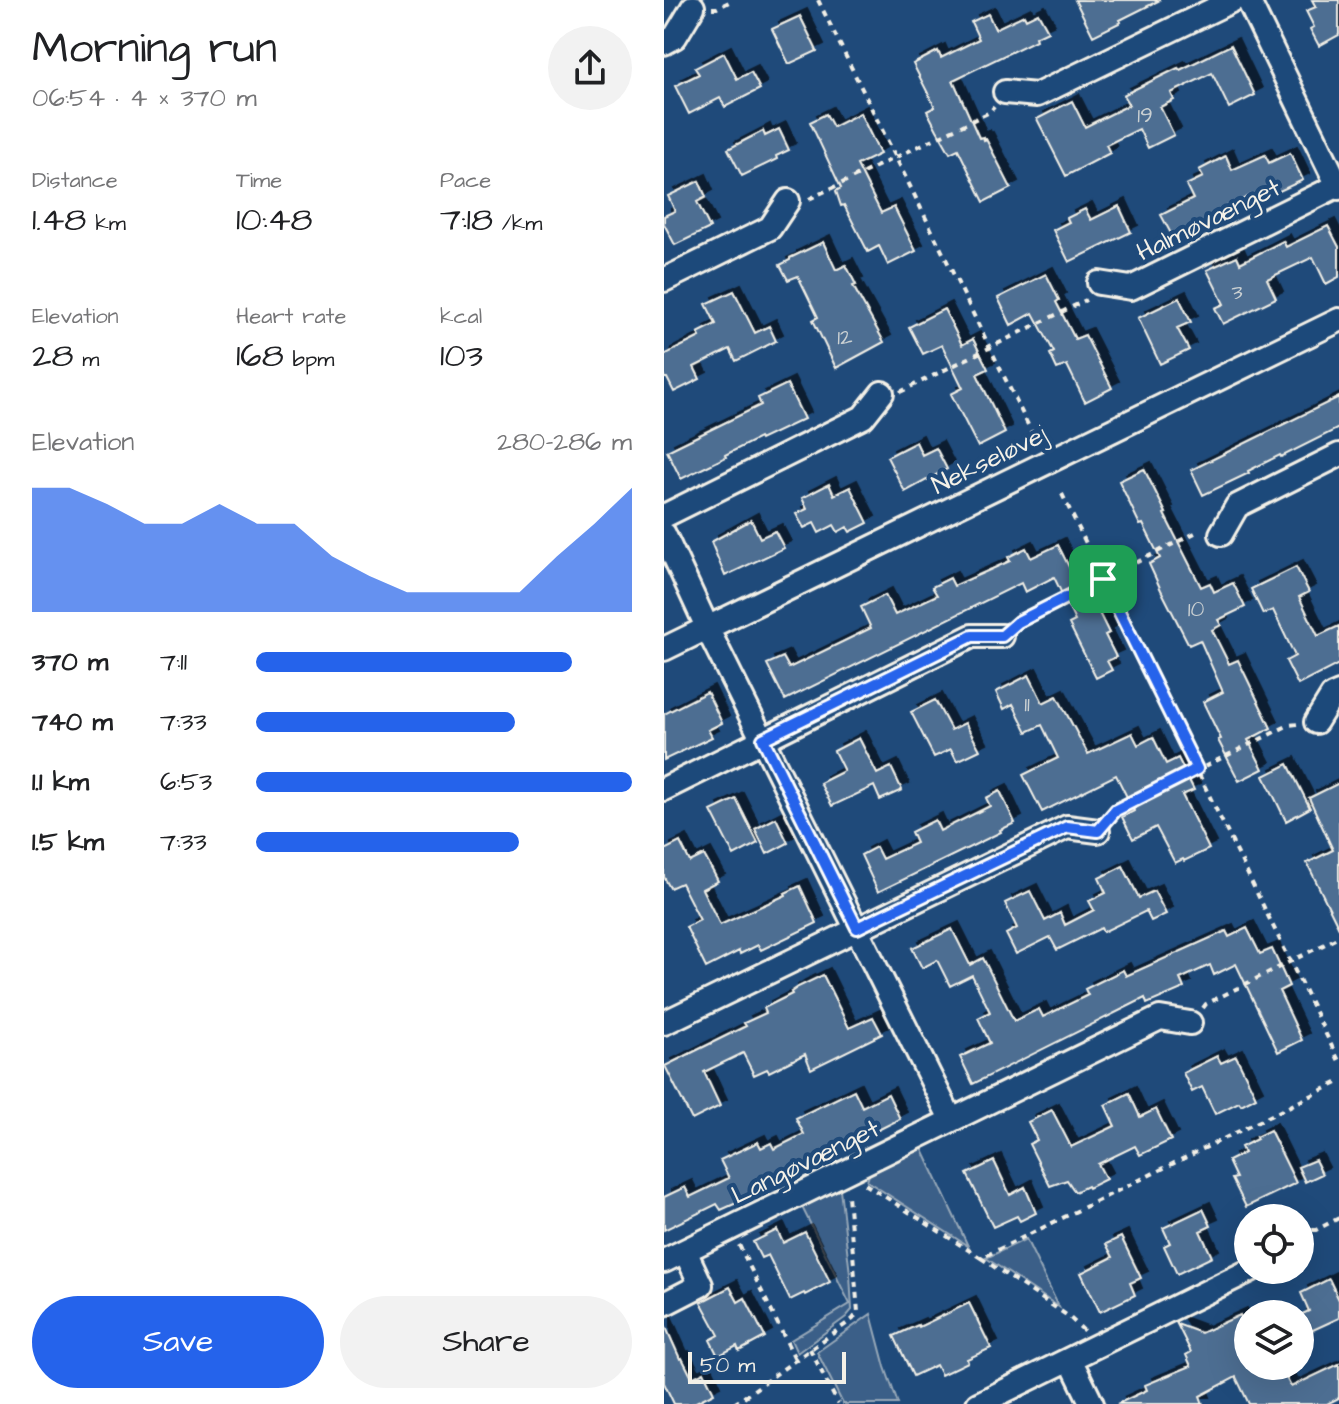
<!DOCTYPE html>
<html lang="en">
<head>
<meta charset="utf-8">
<style>
  :root { --surface:#fff; --page:#f2f2f2; --text:#202124; --muted:#757577; --accent:#2563eb }
  body { margin:0; font-family:"Architects Daughter",sans-serif; background:var(--page); color:var(--text); height:100vh; display:flex; flex-direction:column; font-size:30px; white-space:nowrap }
  * { box-sizing:border-box; margin:0 }
  p { font-size:26px; color:var(--muted) }
  .icon { flex:none; width:44px; height:44px; fill:none; stroke:currentColor; stroke-width:2; stroke-linecap:round; stroke-linejoin:round }
  .map { position:relative; flex:1; overflow:hidden }
  .sheet { display:flex; flex-direction:column; background:var(--surface); width:664px }
  .sheet>* { flex:none }
  .tools { position:absolute; left:570px; top:1204px; display:grid; gap:16px }
  .tools a { display:grid; place-items:center; width:80px; height:80px; border-radius:50%; background:var(--surface); box-shadow:0 8px 32px #0002; font-size:40px }
  .scale { position:absolute; left:24px; bottom:20px; width:158px; box-sizing:border-box; padding-left:8px; border:4px solid #f4f1e8; border-top:0; font-size:22px; line-height:28px; white-space:nowrap; color:#f4f1e8; -webkit-text-stroke:6px #1f4a7a; paint-order:stroke }
  .pin { position:absolute; display:grid; place-items:center; width:68px; height:68px; color:#fff; margin:-34px; border-radius:16px; box-shadow:0 4px 12px #0006 }
  .round { display:grid; place-items:center; flex:none; width:84px; height:84px; border-radius:42px; background:var(--page) }
  .summary { display:flex; align-items:center; justify-content:space-between; height:136px; padding:0 32px }
  h1 { font-size:44px; font-weight:600; line-height:60px }
  .stats { display:grid; grid-template-columns:repeat(3,1fr); gap:12px; height:136px; padding:8px 32px }
  .stats div { display:grid; align-content:center }
  .stats b { font-size:34px; font-weight:600 }
  .stats small { font-size:22px; font-weight:400 }
  .stats p { font-size:22px }
  .chart { height:224px; padding:16px 32px }
  .chart p { display:flex; justify-content:space-between }
  .chart svg { width:100%; height:144px; margin-top:8px; fill:var(--accent); opacity:.7 }
  .button { display:flex; gap:16px; margin-top:auto; padding:16px 32px }
  .button a { flex:1; height:92px; border-radius:48px; background:var(--accent); color:#fff; font-size:32px; font-weight:600; line-height:92px; text-align:center }
  .button a+a { background:var(--page); color:var(--text) }
  ul { padding:0 32px; list-style:none; font-size:26px }
  li { display:grid; grid-template-columns:128px 96px 1fr; align-items:center; height:60px }
  li i { height:20px; border-radius:10px; background:var(--accent) }
  main { display:flex; flex:1; min-height:0 }
  .map>svg:first-child { display:block }
  .green { fill:#3a5f88; stroke:#97a8b8; stroke-width:2 }
  .building { fill:#4d6e92; stroke:#f4f1e8; stroke-width:2; filter:url(#shadow) }
  .lines { fill:none; stroke-linecap:round; stroke-linejoin:round }
  .minor-casing { stroke:#f4f1e8; stroke-width:28 }
  .path { stroke:#f4f1e8; stroke-width:4; stroke-dasharray:6 6; stroke-linecap:butt }
  .minor { stroke:#1f4a7a; stroke-width:22 }
  .route-casing { stroke:#fff; stroke-width:16 }
  .route { stroke:#2563eb; stroke-width:10 }
  .labels { text-anchor:middle; stroke-width:8; stroke-linejoin:round; paint-order:stroke }
  .number-label { font-size:22px; fill:#cad0d2 }
  .street-label { font-size:26px; fill:#f4f1e8; stroke:#1f4a7a }
</style>
</head>
<body>
<main>
<section class="sheet">
<div class="summary"><div><h1>Morning run</h1><p>06:54 · 4 × 370 m</p></div><a class="round"><svg class="icon" aria-label="share" viewBox="0 0 24 24"><path d="M12 15V3M7 8l5-5 5 5M5 13v7h14v-7"/></svg></a></div>
<div class="stats">
<div><p>Distance</p><b>1.48<small> km</small></b></div>
<div><p>Time</p><b>10:48</b></div>
<div><p>Pace</p><b>7:18<small> /km</small></b></div>
</div>
<div class="stats">
<div><p>Elevation</p><b>28<small> m</small></b></div>
<div><p>Heart rate</p><b>168<small> bpm</small></b></div>
<div><p>kcal</p><b>103</b></div>
</div>
<div class="chart"><p><span>Elevation</span>280–286 m</p>
<svg viewBox="0 0 160 44" preserveAspectRatio="none"><path d="M0 44V6L10 6L20 11L30 17L40 17L50 11L60 17L70 17L80 27L90 33L100 38L110 38L120 38L130 38L140 27L150 17L160 6V44z"/></svg>
</div>
<ul>
<li><b>370 m</b>7:11<i style="width:84%"></i></li>
<li><b>740 m</b>7:33<i style="width:69%"></i></li>
<li><b>1.1 km</b>6:53<i style="width:100%"></i></li>
<li><b>1.5 km</b>7:33<i style="width:70%"></i></li>
</ul>
<div class="button"><a>Save</a><a>Share</a></div>
</section>
<div class="map">
<svg width="675" height="1404" viewBox="0 0 675 1404">
  <defs>
    <filter id="shadow"><feDropShadow dx="7" dy="-7" stdDeviation="0" flood-color="#0009"/></filter>
  </defs>
  <rect width="100%" height="100%" fill="#1f4a7a"/>
  <filter id="ink" filterUnits="userSpaceOnUse"><feTurbulence type="fractalNoise" baseFrequency=".0125" numOctaves="2"/><feDisplacementMap in="SourceGraphic" scale="16" xChannelSelector="R" yChannelSelector="G"/><feConvolveMatrix kernelMatrix="1 2 1 2 8 2 1 2 1" color-interpolation-filters="sRGB"/></filter>
  <g filter="url(#ink)">
    <path class="green" d="M258 1148 304 1246 203 1181 206 1172Z
      M176 1189 186 1274 188 1310 182 1317 133 1353 127 1340 186 1304 138 1207Z
      M362 1239 395 1307 322 1258Z
      M207 1314 221 1367 234 1404H179L153 1352Z"/>
    <path class="building" d="M411 0H496L456 20 457 22 429 36Z
      M648 0H675V35L655 46 646 29 650 27 642 11 652 7Z
      M374 13 384 31 371 37 372 40 289 80 315 138 319 137 320 140 322 139 347 188 320 202 294 149 286 153 273 130 263 111 271 107 249 64 274 51 277 58 315 39 307 22 324 14 331 29 360 15 362 19Z
      M136 16 153 51 125 64 108 29Z
      M567 45 591 95 565 108 548 73 507 93 510 100 496 107 510 135 484 148 475 129 442 145 446 153 402 176 373 119 408 101 421 127 465 105 459 95 514 68 516 70Z
      M60 53 73 79 87 72 96 89 61 107 56 98 25 114 11 86 35 74 31 68Z
      M196 113 216 154 193 165 217 213 230 207 252 251 224 265 215 246 204 252 180 205 177 206 172 191 177 188 146 122 162 114 169 127Z
      M115 129 125 150 112 156 113 159 78 176 64 149 99 131 101 136Z
      M626 153 639 180 594 201 590 194 558 209 562 218 512 243 497 215 529 199 522 185 539 177 535 170 562 156 568 170 601 155 605 163Z
      M35 181 42 197 33 202 46 228 11 245 0 224V216L11 211 4 196Z
      M455 206 467 232 405 262 389 230 405 222 403 218 421 209 427 220Z
      M664 226 675 247V277L662 284 649 257 603 279 612 298 559 324 551 308 560 304 543 270 573 256 576 263 619 241 622 247Z
      M159 242 172 270 182 265 192 285 189 286 220 342 172 368 149 320 154 317 134 276 124 280 116 265 126 260V258Z
      M382 274 395 300 392 302 411 339 421 335 448 388 421 402 403 365 393 369 386 354 390 352 369 313 347 325 334 298Z
      M70 291 91 333 105 326 112 341 72 361 66 349 30 367 36 379 10 392 3 378H0V355L36 337 34 333 52 324 42 304Z
      M515 298 527 322 513 328 525 350 496 364 474 318Z
      M280 309 298 345 309 339 324 369 313 374 341 433 314 447 287 394 299 388 278 345 259 354 245 327Z
      M123 384 140 419 96 440 95 438 61 455 62 457 17 479 3 451 97 405 94 398Z
      M675 397V428L617 457 616 455 584 471 585 473 539 495 527 470Z
      M252 442 258 455 272 448 283 469 241 492 223 457Z
      M480 469 502 513 500 514 537 587 546 583 550 592 569 583 581 607 554 620 557 625 548 630 565 664 574 660 607 728 584 740 599 769 575 781 554 740 557 739 539 702 559 692 536 640 525 645 497 590 485 564 496 558 479 524 476 525 455 481Z
      M165 484 170 495 186 487 204 523 186 532 183 527 174 532 170 525 155 533 150 523 140 528 132 514 143 509 138 498Z
      M87 520 96 538 111 531 120 548 61 576 47 542Z
      M394 545 407 571 416 567 427 591 433 589 441 605 433 609 445 633 441 635 452 657 443 661 448 670 432 678 405 624 411 621 390 577 361 592 357 583 121 700 103 664 119 657 125 668 207 628 197 607 221 595 231 615 273 595 268 587 286 578 290 586 346 561 344 557 362 548 367 558Z
      M632 567 645 592 635 597 654 636 675 626V664L634 685 622 661 631 656 609 610 599 614 587 589Z
      M365 675 379 703 393 696 424 754 468 733 474 745 489 737 502 764 514 758 530 790 518 795 545 849 520 861 519 859 511 863 492 827 469 839 458 817 470 811 452 775 378 812 359 775 394 758 378 725 363 732 349 704 340 709 332 692Z
      M43 692 58 723 44 730 48 737 0 760V714Z
      M271 700 287 730 301 723 316 750 293 761 287 749 270 757 247 712Z
      M195 738 213 774 227 767 238 790 216 800 210 786 168 806 156 783 180 771 170 751Z
      M624 764 646 808 622 821 600 776Z
      M675 783V928L643 863 669 850 645 798Z
      M336 791 351 823 336 830 337 832 214 892 197 855 212 847 218 859 252 843 247 832 271 820 276 831 326 806 322 798Z
      M72 799 94 843 70 856 47 811Z
      M112 818 124 843 103 854 91 829Z
      M16 842 26 862 40 855 54 881 38 889 56 925 122 895 121 893 136 886 153 923 97 950 94 945 76 954 75 951 42 968 22 927 36 920 17 883 6 888 0 877V850Z
      M459 866 475 898 490 891 502 914 487 921 482 911 439 932 437 928 393 950 386 937 352 954 342 934 353 928 341 903 366 891 381 921 396 913 401 925 430 910 425 901 442 893 435 878Z
      M583 928 596 954 608 949 625 986 615 991 638 1040 614 1052 572 964 550 975 546 965 516 979 520 988 483 1004 481 998 309 1084 296 1057 326 1043 314 1018 326 1012 308 975 286 986 273 960 258 968 248 948 288 929 306 965 319 958 350 1021 375 1009 379 1017 424 995 421 989 459 970 462 976 562 931 565 937Z
      M159 975 185 1028 209 1017 218 1034 147 1069 141 1054 105 1072 103 1069 90 1075 79 1053 40 1072 56 1106 28 1120 1 1066 82 1026 80 1023 102 1013 100 1008 128 994 127 992 134 987Z
      M553 1056 557 1063 572 1056 592 1097 577 1105 575 1102 551 1114 538 1087 528 1092 519 1073Z
      M190 1090 198 1107 224 1094 236 1119 100 1187 101 1189 77 1201 57 1210 53 1204 0 1230V1197L21 1187 26 1197 65 1178 56 1160 94 1142 97 1148 107 1143 110 1149 140 1134 132 1118Z
      M465 1093 476 1117 492 1109 507 1140 476 1155 471 1146 434 1164 442 1179 424 1188 423 1186 411 1192 403 1180 386 1186 365 1144 373 1140 364 1122 388 1110 407 1147 451 1126 441 1105Z
      M606 1130 632 1183 582 1207 568 1179 572 1178 564 1161 580 1153 577 1147 593 1139 592 1137Z
      M651 1160 658 1174 641 1182 634 1167Z
      M330 1161 346 1195 361 1187 372 1213 356 1221 353 1216 329 1227 303 1174Z
      M539 1209 547 1226 536 1231 548 1257 513 1274 500 1246 506 1243 499 1228Z
      M113 1230 119 1243 141 1232 166 1282 141 1295 140 1293 126 1300 104 1255 97 1258 89 1242Z
      M457 1237 477 1278 466 1283 471 1295 436 1312 417 1273 449 1257 442 1244Z
      M665 1279 675 1300V1318L636 1336V1315L645 1311 637 1293Z
      M66 1287 74 1302 81 1298 101 1337 75 1351 73 1346 54 1356 46 1340 55 1335 37 1302Z
      M305 1303 327 1348 303 1359 304 1362 277 1375 272 1365 249 1376 230 1336 254 1325 255 1327Z
      M576 1315 584 1331V1366H616L627 1387 675 1364V1398L663 1404H585L572 1377 536 1396 539 1404H453L483 1390 481 1385 527 1366 522 1355 527 1352 513 1324 537 1333Z
      M0 1323 16 1359 18 1358 28 1378 40 1372 50 1393 28 1404H10L0 1383Z"/>
    <g class="lines">
      <g class="minor-casing">
        <path id="minor" d="M584 0 675 188
          M0 43 11 37 29 7
          M341 92 373 95 569 0
          M0 280 106 228 124 201
          M435 283 467 288 675 185
          M0 516 199 417 218 393
          M0 534 49 640 287 1119
          M557 534 573 506 675 455
          M0 649 675 320
          M652 722 668 696 675 693
          M0 789 308 636H338
          M0 1023 403 827 434 831
          M0 1261 496 1018 526 1023
          M0 1304 37 1285 21 1251
          M406 1359 428 1404
          M314 1404 587 1270"/>
      </g>
      <path class="path" d="M154 0 369 435
        M48 8H53L69 0
        M145 199 326 112 330 107
        M236 392 422 300
        M398 494 675 1061
        M354 622 535 531
        M446 817 452 810 625 725 634 724
        M539 1008 542 1004 675 937
        M201 1184 317 1258 675 1082
        M636 1230H652L675 1218
        M75 1245 131 1359
        M317 1258 404 1316 420 1331
        M146 1349 174 1404
        M70 1404 189 1319 194 1312 184 1195"/>
      <use href="#minor" class="minor"/>
    </g>
  </g>
  <g class="lines" filter="url(#ink)">
    <g class="route-casing">
      <path id="route" d="M439 579 533 769 452 810 434 831 403 827 193 928 99 739 308 636H338L354 622Z"/>
    </g>
    <use href="#route" class="route"/>
  </g>
  <g class="labels">
    <g class="number-label">
      <text x="481" y="122">19</text>
      <text x="573" y="299">3</text>
      <text x="181" y="344">12</text>
      <text x="532" y="616">10</text>
      <text x="363" y="711">11</text>
    </g>
    <g class="street-label">
      <text transform="translate(544 219) rotate(-26)" y="9">Halmøvænget</text>
      <text transform="translate(325 459) rotate(-26)" y="9">Nekseløvej</text>
      <text transform="translate(141 1161) rotate(-26)" y="9">Langøvænget</text>
    </g>
  </g>
</svg>
<div class="tools">
<a><svg class="icon" aria-label="locate" viewBox="0 0 24 24"><circle cx="12" cy="12" r="6"/><path d="M12 2v4M12 18v4M2 12h4M18 12h4"/></svg></a>
<a><svg class="icon" aria-label="layers" viewBox="0 0 24 24"><path d="M12 4l9 5-9 5-9-5zM3 14l9 5 9-5"/></svg></a>
</div>
<div class="scale">50 m</div>
<div class="pin" style="left:439px;top:579px;background:#1e9e55"><svg class="icon" aria-label="arrive" viewBox="0 0 24 24"><path d="M6 21V4h12l-3 4 3 4H6"/></svg></div>
</div>
</main>
</body>
</html>
